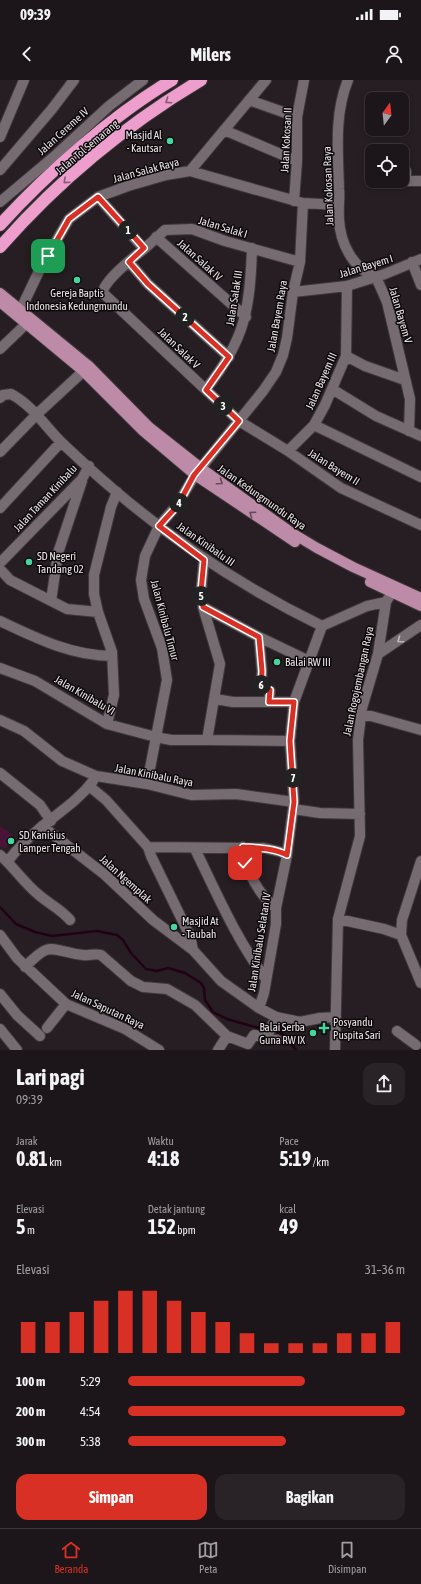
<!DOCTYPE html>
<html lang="id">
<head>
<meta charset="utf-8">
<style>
  :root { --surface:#1c161a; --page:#292327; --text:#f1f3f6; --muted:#a09fa2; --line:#3a3539; --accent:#d93025 }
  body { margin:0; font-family:"Asap Condensed",sans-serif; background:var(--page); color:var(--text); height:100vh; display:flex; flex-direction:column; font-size:15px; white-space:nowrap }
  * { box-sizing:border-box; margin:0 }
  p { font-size:13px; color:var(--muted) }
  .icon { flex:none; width:22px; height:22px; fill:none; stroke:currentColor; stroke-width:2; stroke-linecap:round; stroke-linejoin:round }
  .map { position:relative; height:970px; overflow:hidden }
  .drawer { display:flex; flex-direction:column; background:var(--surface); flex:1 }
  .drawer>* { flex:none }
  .needle { width:26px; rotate:15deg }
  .fabs { position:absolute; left:365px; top:12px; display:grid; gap:8px }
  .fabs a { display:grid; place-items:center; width:44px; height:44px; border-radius:8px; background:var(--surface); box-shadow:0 2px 6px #0003,0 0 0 1px var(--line); font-size:20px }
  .pin { position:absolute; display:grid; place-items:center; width:34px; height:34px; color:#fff; margin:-17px; border-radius:8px; box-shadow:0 2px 6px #0006 }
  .km { position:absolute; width:20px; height:20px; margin:-10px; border-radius:50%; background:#222; color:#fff; font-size:11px; line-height:20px; text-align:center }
  .round { display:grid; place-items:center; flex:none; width:42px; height:42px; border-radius:12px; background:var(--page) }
  .headline { display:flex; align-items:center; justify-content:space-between; height:68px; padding:0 16px }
  h1 { font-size:22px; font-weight:700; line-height:30px }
  .metrics { display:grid; grid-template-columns:repeat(3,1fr); gap:6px; height:68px; padding:4px 16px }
  .metrics div { display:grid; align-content:center }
  .metrics b { font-size:20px; font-weight:700 }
  .metrics small { font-size:11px; font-weight:400 }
  .metrics p { font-size:11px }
  .chart { height:112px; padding:8px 16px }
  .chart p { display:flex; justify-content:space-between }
  .chart svg { width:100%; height:72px; margin-top:4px; stroke:var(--accent); stroke-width:6 }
  .action { display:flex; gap:8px; margin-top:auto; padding:8px 16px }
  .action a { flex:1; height:46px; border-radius:12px; background:var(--accent); color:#fff; font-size:16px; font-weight:700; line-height:46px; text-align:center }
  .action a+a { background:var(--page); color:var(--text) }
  ul { padding:0 16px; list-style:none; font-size:13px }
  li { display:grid; grid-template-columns:64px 48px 1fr; align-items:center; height:30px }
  li i { height:10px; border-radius:5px; background:var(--accent) }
  .status { display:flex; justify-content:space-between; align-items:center; height:28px; padding:0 20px; background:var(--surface); direction:ltr }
  .status svg { height:11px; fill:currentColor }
  header { display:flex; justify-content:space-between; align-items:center; height:52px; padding:0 16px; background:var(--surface); font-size:18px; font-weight:700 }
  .tab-bar { display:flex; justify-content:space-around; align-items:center; height:56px; border-top:1px solid var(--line); background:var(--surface); font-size:11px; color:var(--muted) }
  .tab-bar a { display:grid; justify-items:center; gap:2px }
  .tab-bar .active { color:var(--accent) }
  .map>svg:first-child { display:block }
  .green { fill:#4a1438 }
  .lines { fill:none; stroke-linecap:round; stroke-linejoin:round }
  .stream { stroke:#220016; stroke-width:2.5 }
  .minor-casing { stroke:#3f393c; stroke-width:12 }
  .major-casing { stroke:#3f393c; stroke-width:12 }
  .highway-casing { stroke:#3f393c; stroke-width:14 }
  .minor { stroke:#766b71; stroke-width:10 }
  .major { stroke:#bd8aa8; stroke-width:10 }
  .highway { stroke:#ed9ecd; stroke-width:12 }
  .oneway { stroke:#885b76 }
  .oneway2 { stroke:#654a5a }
  .oneway3 { stroke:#c2babe }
  .route-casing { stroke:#fff; stroke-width:8 }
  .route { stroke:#d93025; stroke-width:5 }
  .poi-dot { fill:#47d49e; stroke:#0d090b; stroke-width:1.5 }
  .labels { text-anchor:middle; stroke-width:3; stroke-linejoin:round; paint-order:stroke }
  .street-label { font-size:11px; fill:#ebe5e8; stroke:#0d090b }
  .poi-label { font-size:11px; fill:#ebe5e8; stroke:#0d090b; text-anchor:start }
</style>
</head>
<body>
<div class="status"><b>09:39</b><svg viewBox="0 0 49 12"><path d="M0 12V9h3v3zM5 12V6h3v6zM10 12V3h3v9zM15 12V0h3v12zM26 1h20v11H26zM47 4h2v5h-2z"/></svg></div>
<header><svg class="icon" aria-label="back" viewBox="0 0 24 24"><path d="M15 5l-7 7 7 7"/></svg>Milers<svg class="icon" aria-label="person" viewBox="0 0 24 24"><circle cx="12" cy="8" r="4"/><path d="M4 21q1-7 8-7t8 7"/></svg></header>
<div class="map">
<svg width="421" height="970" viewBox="0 0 421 970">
  <rect width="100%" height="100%" fill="#261e22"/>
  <path class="green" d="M0 746 14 756 5 769 0 766Z"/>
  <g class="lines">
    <path class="stream" d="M0 827 16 844 35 852 52 856 97 851 117 855 123 860 131 873 146 889 157 891 168 888 185 893 201 903 204 908 205 920 213 932 227 939 266 950
      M273 950 283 954 296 970"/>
    <g class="minor-casing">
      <path id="minor" d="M348 0C334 34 338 72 339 109 340 119 338 129 339 139 340 163 353 189 376 197L387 222 410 319 409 351
        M249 20 297 37
        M224 50 297 81
        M0 57 24 0
        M402 88 406 91V101H421
        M0 90 52 29 74 0
        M190 91 266 0
        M98 117 144 169 165 150 192 149 225 161 300 182
        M294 121 297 81V37L304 0
        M0 122 57 74 109 26 143 0
        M156 157 246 237
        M144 169C135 176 101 203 103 213L239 341 288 371 341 408 421 445
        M129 182 148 204 229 277
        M412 182 421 205
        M293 212 347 206 385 194 421 179
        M20 231 40 189 69 139 98 117 128 106 166 95 190 91 303 123 338 125
        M0 269 25 245
        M346 276 365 286 405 300
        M206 309C245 260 250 230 252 168
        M332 309 376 336 421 356
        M0 318 3 315 11 314C32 325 45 346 61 362 78 378 95 394 113 409 177 464 246 509 322 546
        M314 345 421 397
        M288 371 314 345 325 325 346 276 347 206
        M0 372 36 335 89 286
        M0 428 61 362
        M204 480 201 511 203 527 220 584 207 660 290 661
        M0 483 82 399 89 386
        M0 489 10 500 67 529 98 532
        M51 521 58 473 82 401
        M203 527 259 557 309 581
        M0 541C36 558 72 576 112 576
        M259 557 262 591 261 607 270 611 269 622
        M378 574 421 545
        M0 588 35 601 107 644 156 657 171 660H207
        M215 619 233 622H294
        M362 636H371L421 650
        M0 640 24 651 62 681 96 696 147 704 191 715 236 714 294 722 293 729 320 733 360 734
        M107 644 114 615 112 572 98 532 94 514V495L111 427 117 412
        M0 693 40 725 51 741
        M147 704 167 600 162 568 144 519 141 500 145 476 159 446 177 425 195 395 263 311 276 292 283 275 287 258 293 212 300 182 303 123
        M89 706 106 720 148 767 151 776 190 856 193 870
        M294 722 290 661 294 622 322 546 367 526 386 522 389 517
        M42 746 104 794 153 840 193 870 221 901 259 928 276 937 300 942 320 938 336 937
        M148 767 264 768 281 772 287 775
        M243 767C247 792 256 812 276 828
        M195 769C217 814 236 859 266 899
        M0 775C14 787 24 803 39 815 49 824 61 829 70 840
        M8 781C17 769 28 758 40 748 58 733 78 721 93 701
        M338 839 384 849 401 855 421 903
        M0 855 17 878 66 924 125 949 159 970
        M401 855 402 840 421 781
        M25 887C52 859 50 871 83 875 90 876 94 873 101 875L131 901 143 907 167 909 195 925 227 956 248 964 254 955 277 960
        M0 914 17 935 40 956
        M259 928 264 913 276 844V828L287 775 293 729
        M47 948 66 924
        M0 949 17 970
        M397 951 416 965
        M267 957 276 937
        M218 970 227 956
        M335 970 338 839 360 756 358 660 362 628 378 574 386 522"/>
    </g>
    <g class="major-casing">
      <path id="major" d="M0 213 89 286 149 347 201 388 292 453 317 468 353 487 421 518
        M0 222 83 291 143 351 195 395 295 462
        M370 502 421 526"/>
    </g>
    <g class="highway-casing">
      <path id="highway" d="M0 145C46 94 113 35 172 0
        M0 167C57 102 127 44 201 0"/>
    </g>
    <use href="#minor" class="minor"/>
    <use href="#major" class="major"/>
    <use href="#highway" class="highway"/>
  </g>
  <defs><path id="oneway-chevron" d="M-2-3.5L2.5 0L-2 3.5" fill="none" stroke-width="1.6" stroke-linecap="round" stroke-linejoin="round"/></defs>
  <g class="oneway">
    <use href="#oneway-chevron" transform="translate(168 21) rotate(146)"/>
    <use href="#oneway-chevron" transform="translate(66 101) rotate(138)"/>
  </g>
  <g class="oneway2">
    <use href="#oneway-chevron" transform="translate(220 402) rotate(35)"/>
    <use href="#oneway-chevron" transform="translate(252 434) rotate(-146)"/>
  </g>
  <use class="oneway3" href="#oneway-chevron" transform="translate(400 560) rotate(145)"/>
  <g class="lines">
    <g class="route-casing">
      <path id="route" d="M48 176 69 139 98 117 144 168 129 182 148 204 229 277 206 310 239 341 194 395 178 425 159 446 204 480 201 511 203 527 259 557 262 591 261 607 270 610 269 622H294L290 661 294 722 287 775C274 768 258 768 243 767L245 783"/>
    </g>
    <use href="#route" class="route"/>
  </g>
  <g class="poi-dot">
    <circle cx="170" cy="61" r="4"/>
    <circle cx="77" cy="200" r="4"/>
    <circle cx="29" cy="482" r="4"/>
    <circle cx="277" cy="582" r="4"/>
    <circle cx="11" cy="761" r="4"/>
    <circle cx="174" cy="847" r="4"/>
    <path d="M322 942h4v4h4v4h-4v4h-4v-4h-4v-4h4z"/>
    <circle cx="313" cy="953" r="4"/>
  </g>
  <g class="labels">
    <g class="street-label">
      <text transform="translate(63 51) rotate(-42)" y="4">Jalan Cereme IV</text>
      <text transform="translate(286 60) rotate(-87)" y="4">Jalan Kokosan II</text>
      <text transform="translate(87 67) rotate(-40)" y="4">Jalan Tol Semarang</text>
      <text transform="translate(146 90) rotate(-15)" y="4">Jalan Salak Raya</text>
      <text transform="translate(328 106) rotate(-92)" y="4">Jalan Kokosan Raya</text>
      <text transform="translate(223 147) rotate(17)" y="4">Jalan Salak I</text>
      <text transform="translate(200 180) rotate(42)" y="4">Jalan Salak IV</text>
      <text transform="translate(366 186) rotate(-17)" y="4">Jalan Bayem I</text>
      <text transform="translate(234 218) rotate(-81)" y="4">Jalan Salak III</text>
      <text transform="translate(401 235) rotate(74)" y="4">Jalan Bayem V</text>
      <text transform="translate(277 236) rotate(-80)" y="4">Jalan Bayem Raya</text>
      <text transform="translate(179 268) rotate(44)" y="4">Jalan Salak V</text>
      <text transform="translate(321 301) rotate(-66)" y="4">Jalan Bayem III</text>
      <text transform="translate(334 387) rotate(32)" y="4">Jalan Bayem II</text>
      <text transform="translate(262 417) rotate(35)" y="4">Jalan Kedungmundu Raya</text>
      <text transform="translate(45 418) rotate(-47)" y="4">Jalan Taman Kinibalu</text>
      <text transform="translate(206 464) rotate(35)" y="4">Jalan Kinibalu III</text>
      <text transform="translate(165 540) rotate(75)" y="4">Jalan Kinibalu Timur</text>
      <text transform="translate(358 601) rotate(-78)" y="4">Jalan Rogojembangan Raya</text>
      <text transform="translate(85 615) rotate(30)" y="4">Jalan Kinibalu VI</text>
      <text transform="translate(154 695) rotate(11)" y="4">Jalan Kinibalu Raya</text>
      <text transform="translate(126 799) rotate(42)" y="4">Jalan Ngemplak</text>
      <text transform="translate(259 862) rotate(-81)" y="4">Jalan Kinibalu Selatan IV</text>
      <text transform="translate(108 929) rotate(25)" y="4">Jalan Saputan Raya</text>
    </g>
    <g class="poi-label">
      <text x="162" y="59" text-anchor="end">Masjid Al<tspan x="162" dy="13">- Kautsar</tspan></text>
      <text x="77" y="217" text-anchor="middle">Gereja Baptis<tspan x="77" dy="13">Indonesia Kedungmundu</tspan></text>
      <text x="37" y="480">SD Negeri<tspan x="37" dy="13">Tandang 02</tspan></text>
      <text x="285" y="586">Balai RW III</text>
      <text x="19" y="759">SD Kanisius<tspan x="19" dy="13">Lamper Tengah</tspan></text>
      <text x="182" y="845">Masjid At<tspan x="182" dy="13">- Taubah</tspan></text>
      <text x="333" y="946">Posyandu<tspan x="333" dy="13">Puspita Sari</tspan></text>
      <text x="305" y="951" text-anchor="end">Balai Serba<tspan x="305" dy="13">Guna RW IX</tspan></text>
    </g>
  </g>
</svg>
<div class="fabs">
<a><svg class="needle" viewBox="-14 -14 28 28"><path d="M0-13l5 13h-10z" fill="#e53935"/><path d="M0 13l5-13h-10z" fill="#a09fa2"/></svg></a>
<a><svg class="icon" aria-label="locate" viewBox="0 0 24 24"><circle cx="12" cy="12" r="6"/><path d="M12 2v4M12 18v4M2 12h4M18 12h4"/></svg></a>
</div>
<div class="pin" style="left:48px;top:176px;background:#1e9e55"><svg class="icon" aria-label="arrive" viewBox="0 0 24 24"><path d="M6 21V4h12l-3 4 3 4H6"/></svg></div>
<div class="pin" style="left:245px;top:783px;background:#d93025"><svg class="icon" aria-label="check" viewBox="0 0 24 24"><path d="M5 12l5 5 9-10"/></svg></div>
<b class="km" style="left:128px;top:150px">1</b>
<b class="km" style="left:185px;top:237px">2</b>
<b class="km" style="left:223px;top:326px">3</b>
<b class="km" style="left:179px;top:423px">4</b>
<b class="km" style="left:201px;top:516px">5</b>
<b class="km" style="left:261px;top:605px">6</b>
<b class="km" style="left:293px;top:698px">7</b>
</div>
<section class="drawer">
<div class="headline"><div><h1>Lari pagi</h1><p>09:39</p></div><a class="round"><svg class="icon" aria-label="share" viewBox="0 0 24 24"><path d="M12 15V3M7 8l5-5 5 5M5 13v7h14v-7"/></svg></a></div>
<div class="metrics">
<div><p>Jarak</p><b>0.81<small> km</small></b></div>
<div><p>Waktu</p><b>4:18</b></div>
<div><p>Pace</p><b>5:19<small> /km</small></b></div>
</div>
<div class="metrics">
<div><p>Elevasi</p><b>5<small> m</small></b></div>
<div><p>Detak jantung</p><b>152<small> bpm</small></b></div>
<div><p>kcal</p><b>49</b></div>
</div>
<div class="chart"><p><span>Elevasi</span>31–36 m</p>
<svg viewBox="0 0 160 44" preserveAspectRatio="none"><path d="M5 44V25M15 44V25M25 44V19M35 44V12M45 44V6M55 44V6M65 44V12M75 44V19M85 44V25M95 44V32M105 44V38M115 44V38M125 44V38M135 44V32M145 44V32M155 44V25"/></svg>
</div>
<ul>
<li><b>100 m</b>5:29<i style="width:64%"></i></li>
<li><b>200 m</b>4:54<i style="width:100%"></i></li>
<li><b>300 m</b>5:38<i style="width:57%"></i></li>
</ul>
<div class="action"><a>Simpan</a><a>Bagikan</a></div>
</section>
<nav class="tab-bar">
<a class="active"><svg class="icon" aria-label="home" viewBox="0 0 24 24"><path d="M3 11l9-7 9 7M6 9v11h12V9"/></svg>Beranda</a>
<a><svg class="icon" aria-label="map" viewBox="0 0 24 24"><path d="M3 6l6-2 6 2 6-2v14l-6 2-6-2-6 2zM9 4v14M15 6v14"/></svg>Peta</a>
<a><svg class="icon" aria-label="saved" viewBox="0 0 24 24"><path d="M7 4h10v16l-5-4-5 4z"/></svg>Disimpan</a>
</nav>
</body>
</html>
